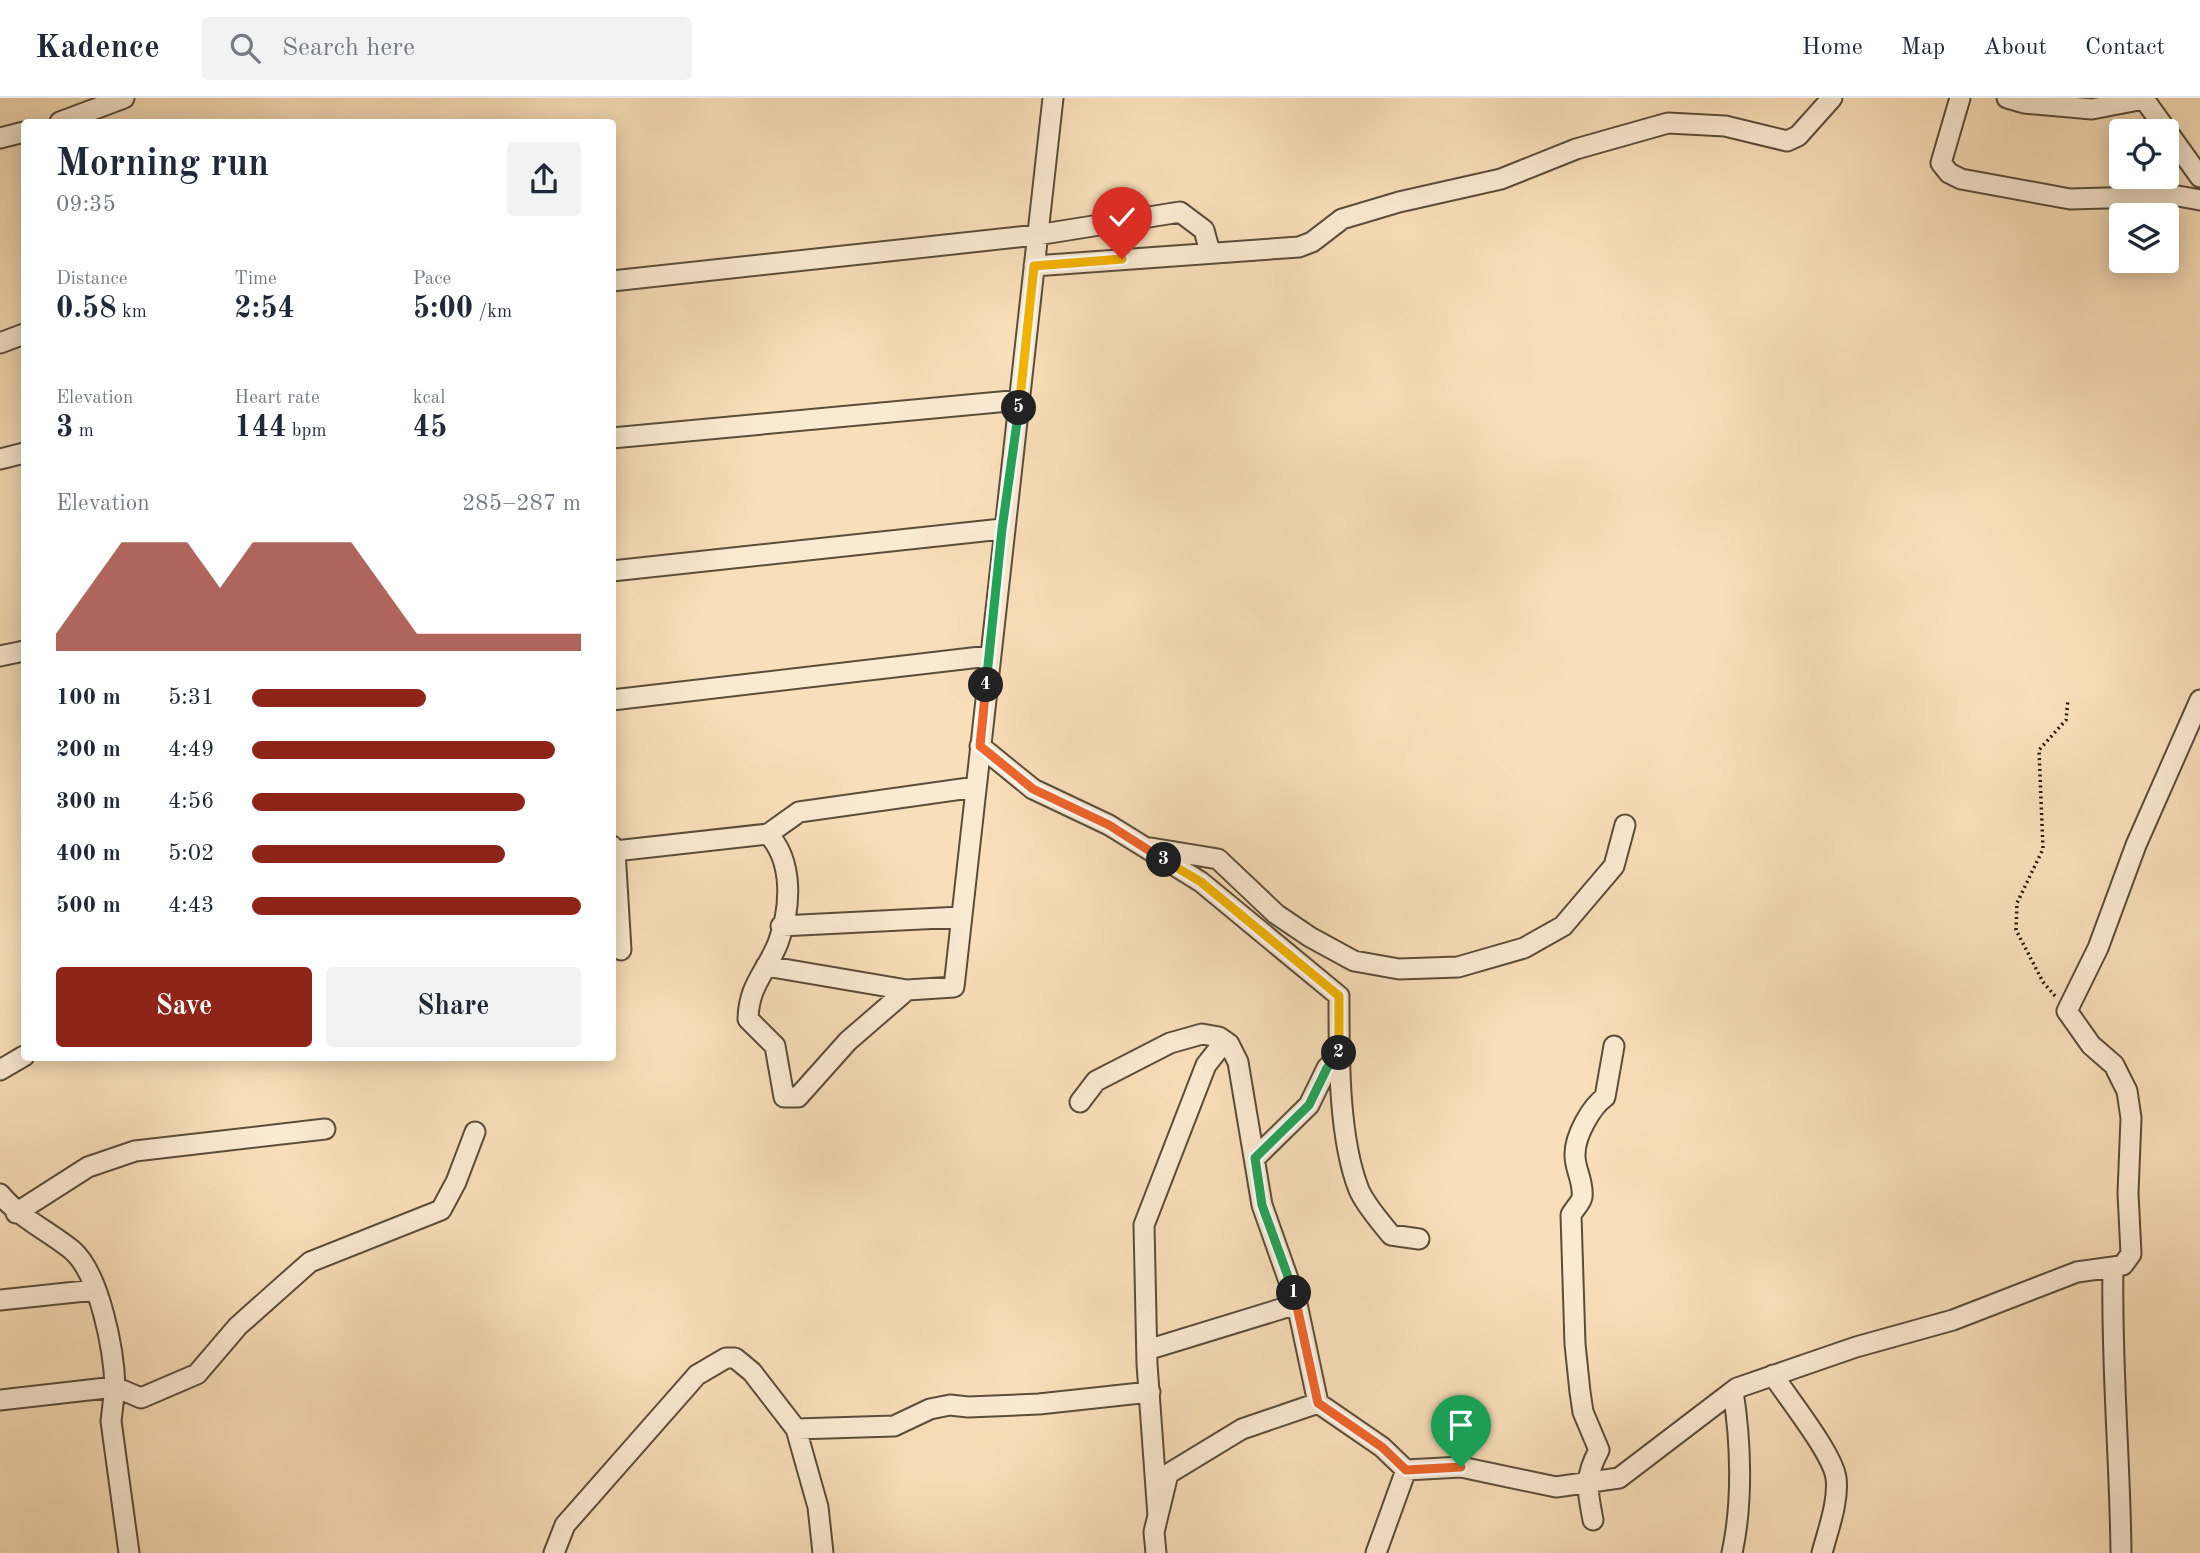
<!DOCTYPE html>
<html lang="en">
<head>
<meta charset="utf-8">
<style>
  :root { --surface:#fff; --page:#f2f2f3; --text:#1f2937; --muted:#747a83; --line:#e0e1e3; --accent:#8f2418 }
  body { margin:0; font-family:"Old Standard TT",serif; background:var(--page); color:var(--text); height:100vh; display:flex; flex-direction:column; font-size:26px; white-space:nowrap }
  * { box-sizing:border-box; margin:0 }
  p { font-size:23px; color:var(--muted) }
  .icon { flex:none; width:38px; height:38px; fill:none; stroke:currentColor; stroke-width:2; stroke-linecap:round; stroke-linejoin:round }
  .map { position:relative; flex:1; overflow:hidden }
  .side { position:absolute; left:21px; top:21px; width:595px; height:942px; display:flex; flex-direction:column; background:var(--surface); border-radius:7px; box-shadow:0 4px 18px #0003 }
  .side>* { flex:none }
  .fabs { position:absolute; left:2109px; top:21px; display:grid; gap:14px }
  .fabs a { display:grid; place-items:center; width:70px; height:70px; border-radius:7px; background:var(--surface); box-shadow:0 4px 18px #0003; font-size:35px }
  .pin { position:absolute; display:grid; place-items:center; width:60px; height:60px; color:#fff; margin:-72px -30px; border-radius:50% 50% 50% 0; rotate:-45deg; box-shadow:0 0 7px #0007 }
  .pin .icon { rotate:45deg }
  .km { position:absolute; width:35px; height:35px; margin:-18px; border-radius:50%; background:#222; color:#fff; font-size:19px; line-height:35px; text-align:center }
  .round { display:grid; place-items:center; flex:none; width:74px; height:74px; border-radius:7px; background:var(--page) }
  .summary { display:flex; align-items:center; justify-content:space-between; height:119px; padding:0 35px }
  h1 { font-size:38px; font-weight:700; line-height:52px }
  .metrics { display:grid; grid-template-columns:repeat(3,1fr); gap:10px; height:119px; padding:7px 35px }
  .metrics div { display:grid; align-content:center }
  .metrics b { font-size:30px; font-weight:700 }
  .metrics small { font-size:19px; font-weight:400 }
  .metrics p { font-size:19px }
  .chart { height:196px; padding:14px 35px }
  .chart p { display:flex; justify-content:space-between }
  .chart svg { width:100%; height:126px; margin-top:7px; fill:var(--accent); opacity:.7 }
  .primary-button { display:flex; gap:14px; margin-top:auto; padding:14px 35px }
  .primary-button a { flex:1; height:80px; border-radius:7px; background:var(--accent); color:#fff; font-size:28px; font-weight:700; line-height:80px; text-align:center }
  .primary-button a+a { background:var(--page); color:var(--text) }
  ul { padding:0 35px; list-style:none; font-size:23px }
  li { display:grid; grid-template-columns:112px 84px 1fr; align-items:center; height:52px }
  li i { height:18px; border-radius:9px; background:var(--accent) }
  header { display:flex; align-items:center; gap:42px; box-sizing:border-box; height:98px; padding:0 35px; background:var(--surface); border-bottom:2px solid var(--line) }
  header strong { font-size:33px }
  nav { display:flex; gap:38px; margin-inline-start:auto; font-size:24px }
  .search { width:490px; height:63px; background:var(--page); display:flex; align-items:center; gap:18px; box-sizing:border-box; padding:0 24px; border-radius:7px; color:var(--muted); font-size:26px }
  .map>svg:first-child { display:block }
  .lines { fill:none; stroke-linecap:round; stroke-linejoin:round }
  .minor-casing { stroke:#5a4d3b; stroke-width:23 }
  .path { stroke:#251c11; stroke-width:3.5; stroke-dasharray:2 3.5; stroke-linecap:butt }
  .minor { stroke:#fbead2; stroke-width:19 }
  .split-1-casing { stroke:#fff; stroke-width:14 }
  .split-2-casing { stroke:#fff; stroke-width:14 }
  .split-3-casing { stroke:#fff; stroke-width:14 }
  .split-4-casing { stroke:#fff; stroke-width:14 }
  .split-5-casing { stroke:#fff; stroke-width:14 }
  .split-6-casing { stroke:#fff; stroke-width:14 }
  .split-1 { stroke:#f0652b; stroke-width:9 }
  .split-2 { stroke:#22a559; stroke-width:9 }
  .split-3 { stroke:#f5b400; stroke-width:9 }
  .split-4 { stroke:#f0652b; stroke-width:9 }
  .split-5 { stroke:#22a559; stroke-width:9 }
  .split-6 { stroke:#f5b400; stroke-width:9 }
</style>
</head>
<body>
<header>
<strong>Kadence</strong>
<div class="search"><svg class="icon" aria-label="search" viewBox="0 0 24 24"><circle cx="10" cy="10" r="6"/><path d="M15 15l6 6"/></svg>Search here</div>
<nav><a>Home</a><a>Map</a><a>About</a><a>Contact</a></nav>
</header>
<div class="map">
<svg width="2200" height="1455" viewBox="0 0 2200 1455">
  <rect width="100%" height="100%" fill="#f9dfb9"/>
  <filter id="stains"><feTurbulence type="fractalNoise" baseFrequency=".00286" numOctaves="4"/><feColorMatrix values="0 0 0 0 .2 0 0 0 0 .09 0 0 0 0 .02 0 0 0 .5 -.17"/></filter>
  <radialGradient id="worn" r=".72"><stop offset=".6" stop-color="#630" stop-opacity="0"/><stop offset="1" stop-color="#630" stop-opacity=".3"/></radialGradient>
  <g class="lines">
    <g class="minor-casing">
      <path id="minor" d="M1960 0 1941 65 1949 75 1961 81 2070 101 2178 98 2200 102
        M2007 0 2024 5 2092 11 2144 1 2200 79
        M60 24 124 0
        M0 40 24 34
        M1034 168 1299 149 1312 144 1342 121 1399 104 1501 81 1576 51 1668 25 1725 28 1787 43 1798 38 1832 0
        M612 183 1037 137 1180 114 1204 132 1210 154
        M0 245 24 236
        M612 340 1020 302
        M0 361 24 355
        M612 473 1002 431
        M0 558 24 553
        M612 602 989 558
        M980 648 1033 691 1109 727 1201 784 1339 898C1339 956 1338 1039 1359 1092 1366 1108 1380 1123 1391 1137L1419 1141
        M768 736 799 714 976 689
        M612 748 615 753 768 736C794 764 791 810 778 845 766 875 749 886 748 921L775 948 784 999H798L848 943 907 892 954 889C985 592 1019 296 1053 0
        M1151 750 1218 761 1276 816 1310 839 1354 863 1399 871 1458 869 1524 850 1563 828 1614 768 1625 727
        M615 753 621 852
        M781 828 961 819
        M766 868 907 892
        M0 972 24 958
        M1080 1004 1096 983 1170 945 1202 936 1219 939 1229 946 1238 964 1262 1107 1297 1206 1318 1305
        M1255 1060 1309 1007 1327 970 1339 957
        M0 1096C21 1121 47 1132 72 1152 100 1176 114 1253 115 1289L141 1300 197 1276 238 1228 310 1164 441 1112 456 1084 475 1034
        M16 1115 88 1069 135 1053 325 1031
        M2113 1169 2123 1167 2131 1156 2128 1095 2131 1020 2127 993 2114 967 2091 947 2067 913 2098 850 2136 747 2200 602
        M0 1202 95 1192
        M1147 1252 1297 1206
        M1773 1277C1788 1300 1833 1356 1836 1380 1839 1403 1828 1432 1822 1455
        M0 1302 115 1289 111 1323 129 1455
        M796 1331 894 1328 930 1311 950 1307 968 1309 1039 1306 1150 1294
        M1158 1418 1147 1266 1144 1127 1206 967 1225 943
        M1593 1422C1587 1391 1584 1380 1599 1352L1583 1314 1580 1294 1575 1246 1571 1117C1574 1111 1581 1105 1582 1099 1584 1083 1574 1070 1575 1056 1575 1038 1591 1009 1605 999L1614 948
        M554 1455 565 1427 697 1277 726 1260H735L752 1274 796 1331 818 1409 823 1455
        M1156 1455 1154 1434 1168 1376 1242 1331 1318 1305 1382 1349 1406 1372
        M1376 1455 1406 1372 1461 1369 1556 1389 1619 1380 1737 1290 1856 1249 1953 1222 2077 1174 2113 1169C2111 1265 2120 1359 2121 1455
        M1732 1455C1743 1404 1741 1344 1733 1293"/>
    </g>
    <path class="path" d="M2055 898 2043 884 2016 832 2017 805 2043 751 2039 652 2066 622 2068 602"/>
    <use href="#minor" class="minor"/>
  </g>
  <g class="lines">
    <g class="split-1-casing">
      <path id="split-1" d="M1294 1195 1318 1305 1382 1349 1406 1372 1461 1369"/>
    </g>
    <g class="split-2-casing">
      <path id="split-2" d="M1294 1195 1262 1107 1255 1060 1309 1007 1327 970 1339 955"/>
    </g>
    <g class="split-3-casing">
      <path id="split-3" d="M1164 762 1201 784 1339 898V955"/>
    </g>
    <g class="split-4-casing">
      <path id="split-4" d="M986 587 980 648 1033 691 1109 727 1164 762"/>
    </g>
    <g class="split-5-casing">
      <path id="split-5" d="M986 587 1002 431 1019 310"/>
    </g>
    <g class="split-6-casing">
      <path id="split-6" d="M1019 310 1034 168 1122 161"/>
    </g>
    <use href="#split-1" class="split-1"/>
    <use href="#split-2" class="split-2"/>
    <use href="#split-3" class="split-3"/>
    <use href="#split-4" class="split-4"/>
    <use href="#split-5" class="split-5"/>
    <use href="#split-6" class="split-6"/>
  </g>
  <rect width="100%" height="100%" filter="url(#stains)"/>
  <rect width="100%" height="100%" fill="url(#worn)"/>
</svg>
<div class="fabs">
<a><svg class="icon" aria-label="locate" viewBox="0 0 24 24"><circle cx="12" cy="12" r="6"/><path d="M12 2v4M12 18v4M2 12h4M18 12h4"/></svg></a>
<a><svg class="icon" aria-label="layers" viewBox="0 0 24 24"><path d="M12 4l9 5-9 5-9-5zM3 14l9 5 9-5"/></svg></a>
</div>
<div class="pin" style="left:1461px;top:1369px;background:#1e9e55"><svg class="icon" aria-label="arrive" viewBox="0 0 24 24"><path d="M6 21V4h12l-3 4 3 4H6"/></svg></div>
<div class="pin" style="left:1122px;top:161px;background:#d93025"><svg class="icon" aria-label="check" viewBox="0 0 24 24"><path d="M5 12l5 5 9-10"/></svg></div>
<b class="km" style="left:1294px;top:1195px">1</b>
<b class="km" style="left:1339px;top:955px">2</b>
<b class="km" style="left:1164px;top:762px">3</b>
<b class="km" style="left:986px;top:587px">4</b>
<b class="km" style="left:1019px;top:310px">5</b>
<section class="side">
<div class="summary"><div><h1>Morning run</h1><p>09:35</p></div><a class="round"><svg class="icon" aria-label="share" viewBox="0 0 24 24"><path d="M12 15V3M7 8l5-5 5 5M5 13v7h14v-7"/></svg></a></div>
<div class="metrics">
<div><p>Distance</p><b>0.58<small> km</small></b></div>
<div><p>Time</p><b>2:54</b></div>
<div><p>Pace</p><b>5:00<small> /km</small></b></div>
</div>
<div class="metrics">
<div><p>Elevation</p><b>3<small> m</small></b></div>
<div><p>Heart rate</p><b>144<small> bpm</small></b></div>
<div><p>kcal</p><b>45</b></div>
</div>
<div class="chart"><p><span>Elevation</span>285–287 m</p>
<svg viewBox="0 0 160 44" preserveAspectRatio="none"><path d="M0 44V38L10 22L20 6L30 6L40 6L50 22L60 6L70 6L80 6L90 6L100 22L110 38L120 38L130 38L140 38L150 38L160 38V44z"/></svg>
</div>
<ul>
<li><b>100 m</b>5:31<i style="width:53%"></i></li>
<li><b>200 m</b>4:49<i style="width:92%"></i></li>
<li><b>300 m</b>4:56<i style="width:83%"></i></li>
<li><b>400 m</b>5:02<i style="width:77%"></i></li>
<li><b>500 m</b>4:43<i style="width:100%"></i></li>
</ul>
<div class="primary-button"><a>Save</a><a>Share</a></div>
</section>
</div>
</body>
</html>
